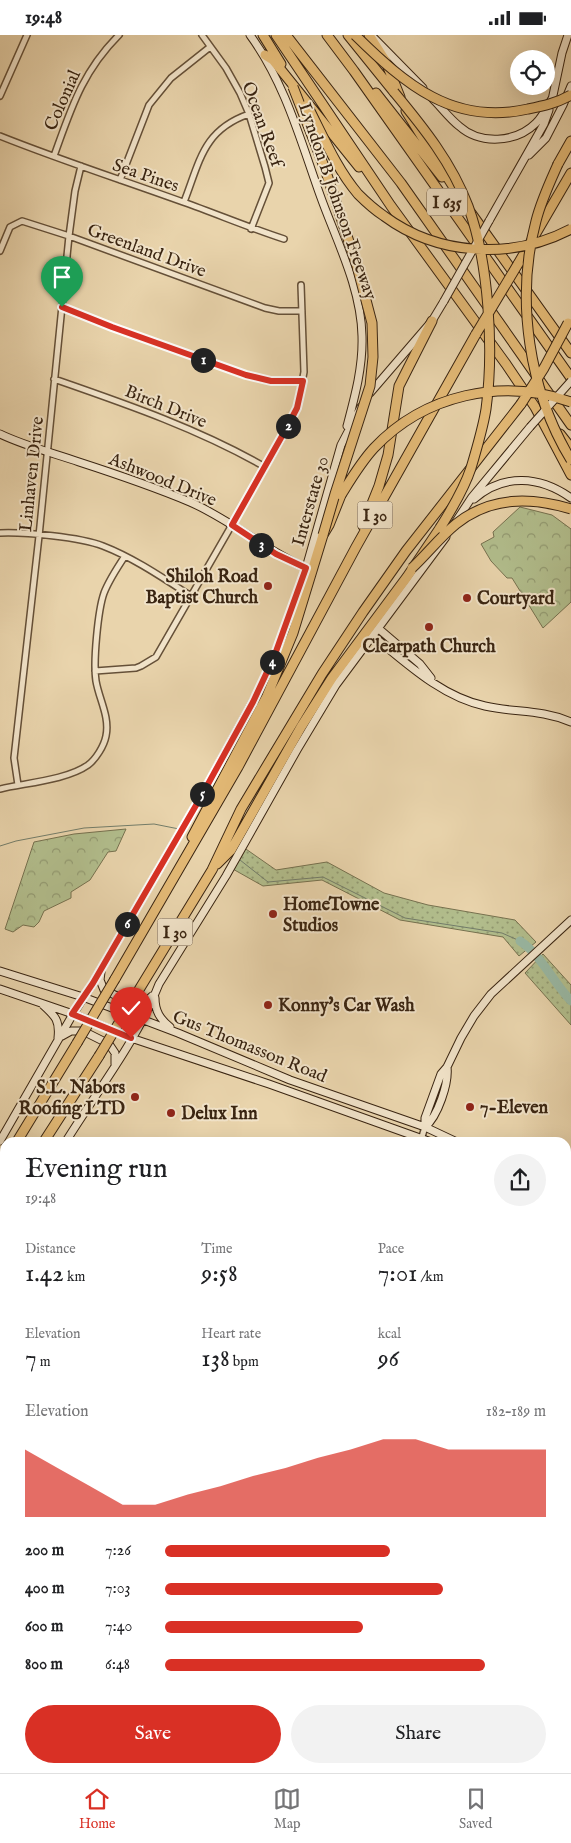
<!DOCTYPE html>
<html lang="en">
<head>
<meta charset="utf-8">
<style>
  :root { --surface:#fff; --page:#f2f2f2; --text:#202124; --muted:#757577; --line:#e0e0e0; --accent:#d93025 }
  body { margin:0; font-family:"IM FELL English",serif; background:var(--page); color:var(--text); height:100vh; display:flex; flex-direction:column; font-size:19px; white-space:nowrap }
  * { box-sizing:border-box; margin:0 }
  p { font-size:16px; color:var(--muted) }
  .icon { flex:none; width:28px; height:28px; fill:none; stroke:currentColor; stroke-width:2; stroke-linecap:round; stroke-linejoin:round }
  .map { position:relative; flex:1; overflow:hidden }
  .side { position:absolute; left:0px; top:1102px; width:571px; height:636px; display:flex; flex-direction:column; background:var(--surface); border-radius:15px 15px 0 0; box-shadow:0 5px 20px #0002 }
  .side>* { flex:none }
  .tools { position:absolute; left:510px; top:15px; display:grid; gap:10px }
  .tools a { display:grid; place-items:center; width:45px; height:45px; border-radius:50%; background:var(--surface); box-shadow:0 5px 20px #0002; font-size:25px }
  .pin { position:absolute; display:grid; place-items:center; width:42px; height:42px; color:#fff; margin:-51px -21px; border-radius:50% 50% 50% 0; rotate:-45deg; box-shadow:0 0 5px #0007 }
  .pin .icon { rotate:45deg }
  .km { position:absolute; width:25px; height:25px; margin:-12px; border-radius:50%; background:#222; color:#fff; font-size:14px; line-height:25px; text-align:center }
  .round { display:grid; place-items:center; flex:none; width:52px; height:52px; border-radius:26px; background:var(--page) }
  .summary { display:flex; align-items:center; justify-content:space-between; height:85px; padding:0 25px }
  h1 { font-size:28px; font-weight:600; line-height:38px }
  .metrics { display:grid; grid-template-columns:repeat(3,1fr); gap:8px; height:85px; padding:5px 25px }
  .metrics div { display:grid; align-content:center }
  .metrics b { font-size:25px; font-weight:600 }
  .metrics small { font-size:14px; font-weight:400 }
  .metrics p { font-size:14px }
  .chart { height:140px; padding:10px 25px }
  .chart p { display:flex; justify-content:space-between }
  .chart svg { width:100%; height:90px; margin-top:5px; fill:var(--accent); opacity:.7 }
  .button { display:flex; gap:10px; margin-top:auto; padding:10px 25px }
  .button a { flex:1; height:58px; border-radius:30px; background:var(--accent); color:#fff; font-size:20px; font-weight:600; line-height:58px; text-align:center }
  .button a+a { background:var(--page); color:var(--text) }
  ul { padding:0 25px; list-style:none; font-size:16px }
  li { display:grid; grid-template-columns:80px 60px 1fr; align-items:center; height:38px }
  li i { height:12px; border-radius:6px; background:var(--accent) }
  .status { display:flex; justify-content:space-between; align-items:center; height:35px; padding:0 25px; background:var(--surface); direction:ltr }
  .status svg { height:14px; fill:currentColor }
  .tabs { display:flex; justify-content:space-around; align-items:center; height:70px; border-top:1px solid var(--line); background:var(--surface); font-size:14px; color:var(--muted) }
  .tabs a { display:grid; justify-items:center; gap:2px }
  .tabs .current { color:var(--accent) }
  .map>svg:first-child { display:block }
  .grass { fill:url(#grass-dots); stroke:#76714f }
  .forest { fill:url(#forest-crowns); stroke:#76714f }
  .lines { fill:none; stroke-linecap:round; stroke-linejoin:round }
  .stream { stroke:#737d6a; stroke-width:1 }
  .river { stroke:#99b9a5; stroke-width:9 }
  .street-casing { stroke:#655038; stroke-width:8 }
  .secondary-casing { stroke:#392411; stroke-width:9 }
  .highway-casing { stroke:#392411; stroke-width:11 }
  .street { stroke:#f1e3c9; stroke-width:5 }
  .secondary { stroke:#f1e3c9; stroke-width:7 }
  .highway { stroke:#e4ba76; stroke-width:9 }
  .secondary-bridge-casing { stroke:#392411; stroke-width:9; stroke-linecap:butt }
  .highway-bridge-casing { stroke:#392411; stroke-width:11; stroke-linecap:butt }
  .secondary-bridge { stroke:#f1e3c9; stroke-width:7 }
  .highway-bridge { stroke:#e4ba76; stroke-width:9 }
  .route-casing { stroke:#fff; stroke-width:10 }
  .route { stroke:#d93025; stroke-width:6 }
  .poi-dot { fill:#8f2418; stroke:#f1e3c9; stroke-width:2 }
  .labels { text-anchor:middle; stroke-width:4; stroke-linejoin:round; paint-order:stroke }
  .shield { fill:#f1e3c9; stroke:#705d48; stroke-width:1 }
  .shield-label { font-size:16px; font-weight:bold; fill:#392411 }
  .street-label { font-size:18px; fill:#392411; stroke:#f1e3c9 }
  .poi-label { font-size:18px; font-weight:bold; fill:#392411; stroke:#f1e3c9; text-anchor:start }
</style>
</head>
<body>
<div class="status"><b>19:48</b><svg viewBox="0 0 49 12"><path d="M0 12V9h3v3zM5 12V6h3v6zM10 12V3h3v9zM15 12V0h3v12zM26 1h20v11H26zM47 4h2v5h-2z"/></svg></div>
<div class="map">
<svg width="571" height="1738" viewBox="0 0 571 1738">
  <defs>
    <pattern id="grass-dots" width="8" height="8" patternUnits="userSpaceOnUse" patternTransform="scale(1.25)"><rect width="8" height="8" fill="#b2be8d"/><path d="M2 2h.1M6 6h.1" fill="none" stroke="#929a72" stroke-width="1.8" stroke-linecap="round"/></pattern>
    <pattern id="forest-crowns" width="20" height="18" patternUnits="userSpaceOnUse" patternTransform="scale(1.25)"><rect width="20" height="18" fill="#b2be8d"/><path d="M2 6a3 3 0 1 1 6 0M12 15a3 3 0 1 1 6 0" fill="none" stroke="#929a72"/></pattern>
  </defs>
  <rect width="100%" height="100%" fill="#e9d4ac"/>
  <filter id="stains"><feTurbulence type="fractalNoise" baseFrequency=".004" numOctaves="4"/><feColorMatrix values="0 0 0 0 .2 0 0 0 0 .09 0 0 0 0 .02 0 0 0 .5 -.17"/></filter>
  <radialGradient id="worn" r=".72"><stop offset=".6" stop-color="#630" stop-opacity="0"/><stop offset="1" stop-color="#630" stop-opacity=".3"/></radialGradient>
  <path class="grass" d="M243 812 276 835 327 827 384 858 428 870 515 885 536 907 519 921 503 902 400 885 322 845 263 851 231 833Z
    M543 919 571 950V990L525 938Z"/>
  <path class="forest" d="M520 472 552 480 571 494V567L543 593 512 543H507L491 526 481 509 494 502 493 497Z
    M126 794 116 816 108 817 90 845 71 857V863L44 876 39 887 34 892 23 890 13 897 5 894 34 807 74 799Z"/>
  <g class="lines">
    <path class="stream" d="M0 811 16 806 84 793 154 789 179 794
      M240 825 268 847 323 842 405 883 502 898 520 906
      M0 1531 5 1533
      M325 1734 328 1738"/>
    <path class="river" d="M520 906C542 921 553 947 571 966"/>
    <g class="street-casing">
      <path id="street" d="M202 0 226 33 240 58 249 79 265 132 269 148 251 194
        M0 61 27 0
        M0 101C60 125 122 145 183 167 217 179 250 193 284 204
        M54 121C71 74 82 37 119 0
        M120 145 149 70 171 43 210 12
        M184 167C200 126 203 95 249 79
        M0 216 10 192 22 186 69 201 265 273 279 276H302
        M62 272 112 292 246 340 271 346 303 347
        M54 344C126 369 199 394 265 432
        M0 498C25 497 80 502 103 511 134 523 163 543 191 561
        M95 636 136 633 141 631 156 622 287 394 297 373 304 337 301 250
        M18 750 14 723 39 501 69 201 75 156 81 131
        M0 754C25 748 67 745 88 730 96 724 104 711 106 701 110 682 99 664 96 646 93 627 98 575 104 558 109 545 117 533 125 521
        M420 1108 425 1092
        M0 1394 5 1388
        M566 1438 571 1440
        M566 1511 571 1513
        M0 1547 5 1549
        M566 1590 571 1578
        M0 1703 5 1689
        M61 1738 62 1734
        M195 1738V1734
        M262 1738V1734"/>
    </g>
    <g class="secondary-casing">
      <path id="secondary" d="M250 0C285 48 300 104 320 160 336 205 361 252 362 301 363 332 355 361 347 391
        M373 2 423 53
        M432 63C441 72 449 83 459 91 480 110 516 108 536 88 543 81 548 70 553 62
        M552 65 562 18 568 0
        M529 120 546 103 563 70 571 51
        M489 186 544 89 549 75
        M370 358 432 286 444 266
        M0 399C25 411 53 418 79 427 116 439 154 452 190 467 231 485 265 515 306 533
        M474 464C504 438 540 441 571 463
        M453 491 472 462 530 392
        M379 594 420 629 431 643
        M373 601C406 628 442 662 485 671 516 678 540 674 571 687
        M0 936 83 962 178 998 290 1045 425 1092 459 1108
        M101 937 100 945 104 955C119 961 139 976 152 961
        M0 954 73 979 131 1003 269 1049 434 1108
        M155 963C155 976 160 984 170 992
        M43 970C55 981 60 985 58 1003
        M62 1001 71 996H83L109 1009 115 1018V1029
        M425 1092V1083L441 1039 447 1032 461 1003 474 981 491 959 571 885
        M425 1092C438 1081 449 1048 447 1032
        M0 1106 73 979 93 948 202 760 263 648 290 582 306 533 341 410 361 372
        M65 1108C97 1056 137 1006 159 949L226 841 297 715 336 650 446 502
        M0 1203 5 1197
        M566 1236 571 1243
        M566 1257 571 1264
        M566 1362 571 1364
        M566 1426 571 1412
        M566 1458 571 1445
        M0 1482 5 1484
        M536 1734 547 1738
        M451 1738 453 1734
        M464 1738 466 1734"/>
    </g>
    <g class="highway-casing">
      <path id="highway" d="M263 0 281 29
        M276 0 391 171 506 329 535 372 571 440
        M286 0 401 148 571 390
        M327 0 354 36 571 343
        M348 0 394 57
        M369 0 386 27 400 62
        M265 20 273 25 359 132
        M376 58 442 142
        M406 76 463 167
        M558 129 571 106
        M471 178 571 318
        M518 229 571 138
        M560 399 571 413
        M363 491 379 451 388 420 399 351 432 286
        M192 802 267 661 293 598 323 500 329 490 341 460
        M217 829 231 815 301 692 332 643 407 542 440 493
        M115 944 238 732 356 512 476 299
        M137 958 212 835 241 774 322 639 363 577 406 516 521 369
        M16 1108 77 1008
        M43 1108 99 1021
        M0 1133 5 1126
        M0 1168 5 1162
        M0 1195 5 1189"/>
    </g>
    <use href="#street" class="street"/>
    <use href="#secondary" class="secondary"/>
    <use href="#highway" class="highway"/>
    <g class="secondary-bridge-casing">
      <path id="secondary-bridge" d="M444 266 489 186
        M530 392 571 346"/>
    </g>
    <g class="highway-bridge-casing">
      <path id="highway-bridge" d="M355 0C405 49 453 91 528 74 543 71 557 68 571 60
        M293 52 325 134 357 231 372 288 373 322 370 351 335 459 323 500
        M394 57C423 92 452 128 468 171 489 227 494 315 486 374 483 393 477 413 471 433 464 454 452 474 440 493
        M307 70C323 101 336 133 358 159 366 167 375 175 384 181 438 221 512 225 571 194
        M558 129C550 147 541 166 536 186 515 264 529 356 571 425
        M476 299 518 229
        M521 369 544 333 568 288
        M341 460C351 444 361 427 374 413 424 360 502 342 571 367
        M412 533C427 519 440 502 456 489 491 461 531 462 571 474
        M77 1008 115 944
        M99 1021 137 958"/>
    </g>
    <use href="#secondary-bridge" class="secondary-bridge"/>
    <use href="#highway-bridge" class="highway-bridge"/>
  </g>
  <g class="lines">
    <g class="route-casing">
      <path id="route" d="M62 272 112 292 246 340 271 346H303L297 373 286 394 232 490 276 519 306 533 274 622 253 667 202 760 93 948 72 979 131 1003"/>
    </g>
    <use href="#route" class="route"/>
  </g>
  <g class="poi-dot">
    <circle cx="268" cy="551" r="5"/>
    <circle cx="467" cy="563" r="5"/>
    <circle cx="429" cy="592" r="5"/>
    <circle cx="273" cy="879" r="5"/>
    <circle cx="268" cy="970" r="5"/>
    <circle cx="135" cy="1062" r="5"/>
    <circle cx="470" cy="1072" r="5"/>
    <circle cx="171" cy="1078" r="5"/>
  </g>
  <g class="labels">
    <g class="shield">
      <rect x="427" y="153.5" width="40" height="27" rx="4"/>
      <rect x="357.5" y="466.5" width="35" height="27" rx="4"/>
      <rect x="157.5" y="883.5" width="35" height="27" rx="4"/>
    </g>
    <g class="shield-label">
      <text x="447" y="173">I 635</text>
      <text x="375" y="486">I 30</text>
      <text x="175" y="903">I 30</text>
    </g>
    <g class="street-label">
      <text transform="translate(62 65) rotate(-66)" y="6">Colonial</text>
      <text transform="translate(263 89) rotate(70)" y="6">Ocean Reef</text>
      <text transform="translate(146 140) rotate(19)" y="6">Sea Pines</text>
      <text transform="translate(338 166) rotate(71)" y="6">Lyndon B Johnson Freeway</text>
      <text transform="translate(147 215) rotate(20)" y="6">Greenland Drive</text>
      <text transform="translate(166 371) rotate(22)" y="6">Birch Drive</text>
      <text transform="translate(31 439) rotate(-84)" y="6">Linhaven Drive</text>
      <text transform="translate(163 444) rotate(22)" y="6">Ashwood Drive</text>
      <text transform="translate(310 466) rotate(-74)" y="6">Interstate 30</text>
      <text transform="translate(250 1011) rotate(22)" y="6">Gus Thomasson Road</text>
    </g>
    <g class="poi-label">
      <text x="258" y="547" text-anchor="end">Shiloh Road<tspan x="258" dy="21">Baptist Church</tspan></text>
      <text x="477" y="569">Courtyard</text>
      <text x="429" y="617" text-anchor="middle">Clearpath Church</text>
      <text x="283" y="875">HomeTowne<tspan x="283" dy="21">Studios</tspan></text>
      <text x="278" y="976">Konny's Car Wash</text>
      <text x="125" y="1058" text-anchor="end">S.L. Nabors<tspan x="125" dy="21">Roofing LTD</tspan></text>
      <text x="480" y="1078">7-Eleven</text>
      <text x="181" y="1084">Delux Inn</text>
    </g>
  </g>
  <rect width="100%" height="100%" filter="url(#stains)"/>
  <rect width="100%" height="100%" fill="url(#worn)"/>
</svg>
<div class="tools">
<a><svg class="icon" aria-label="locate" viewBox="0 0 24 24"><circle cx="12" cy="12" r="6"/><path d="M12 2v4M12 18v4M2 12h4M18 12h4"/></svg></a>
</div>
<div class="pin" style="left:62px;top:272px;background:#1e9e55"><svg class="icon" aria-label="arrive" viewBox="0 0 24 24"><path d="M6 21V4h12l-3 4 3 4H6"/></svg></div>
<div class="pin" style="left:131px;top:1003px;background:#d93025"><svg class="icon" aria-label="check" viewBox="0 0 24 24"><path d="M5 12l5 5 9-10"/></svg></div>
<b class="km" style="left:203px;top:325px">1</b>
<b class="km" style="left:288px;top:391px">2</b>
<b class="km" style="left:261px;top:510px">3</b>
<b class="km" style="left:272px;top:627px">4</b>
<b class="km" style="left:202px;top:759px">5</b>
<b class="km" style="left:127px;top:889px">6</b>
<section class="side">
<div class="summary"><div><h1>Evening run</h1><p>19:48</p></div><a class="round"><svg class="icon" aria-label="share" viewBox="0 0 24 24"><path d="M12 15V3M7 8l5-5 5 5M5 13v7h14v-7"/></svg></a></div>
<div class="metrics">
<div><p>Distance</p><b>1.42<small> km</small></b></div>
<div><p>Time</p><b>9:58</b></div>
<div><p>Pace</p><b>7:01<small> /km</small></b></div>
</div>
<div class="metrics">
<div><p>Elevation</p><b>7<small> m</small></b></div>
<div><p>Heart rate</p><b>138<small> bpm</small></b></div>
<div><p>kcal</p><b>96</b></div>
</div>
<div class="chart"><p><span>Elevation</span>182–189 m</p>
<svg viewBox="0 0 160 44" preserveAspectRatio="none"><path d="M0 44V11L10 20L20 29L30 38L40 38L50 33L60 29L70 24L80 20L90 15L100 11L110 6L120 6L130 11L140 11L150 11L160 11V44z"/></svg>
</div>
<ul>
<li><b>200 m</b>7:26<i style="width:59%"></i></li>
<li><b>400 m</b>7:03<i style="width:73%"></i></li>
<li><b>600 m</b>7:40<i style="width:52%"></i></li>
<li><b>800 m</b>6:48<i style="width:84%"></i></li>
</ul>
<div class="button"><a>Save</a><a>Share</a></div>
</section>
</div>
<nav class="tabs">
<a class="current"><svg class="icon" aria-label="home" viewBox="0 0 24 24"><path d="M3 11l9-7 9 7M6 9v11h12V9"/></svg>Home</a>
<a><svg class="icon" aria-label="map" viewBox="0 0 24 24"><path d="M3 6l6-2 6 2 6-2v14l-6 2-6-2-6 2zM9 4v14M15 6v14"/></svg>Map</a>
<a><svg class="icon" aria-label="saved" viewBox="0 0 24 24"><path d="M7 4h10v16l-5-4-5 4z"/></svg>Saved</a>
</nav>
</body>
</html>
